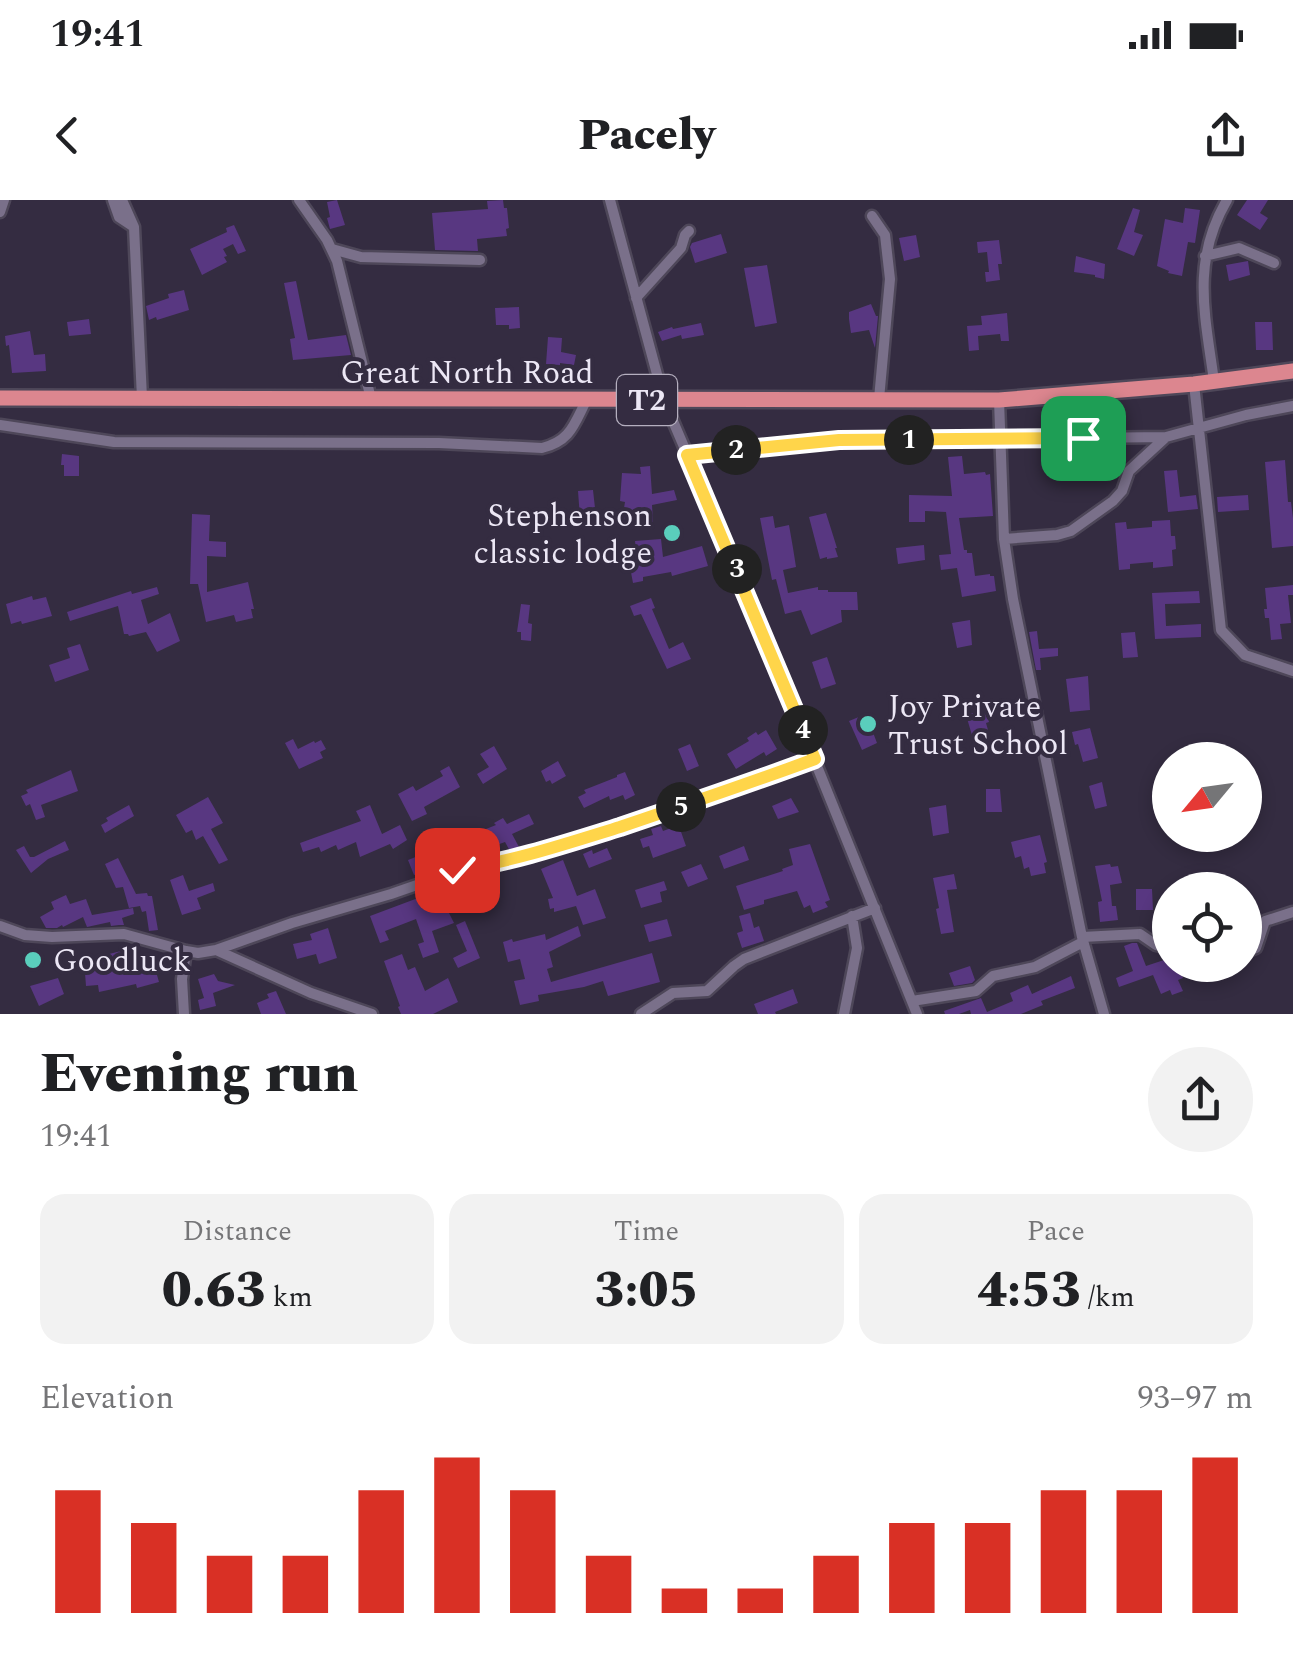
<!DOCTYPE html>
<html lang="en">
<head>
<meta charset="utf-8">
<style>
  :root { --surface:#fff; --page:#f2f2f2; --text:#202124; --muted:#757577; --accent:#d93025 }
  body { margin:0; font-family:Spectral,serif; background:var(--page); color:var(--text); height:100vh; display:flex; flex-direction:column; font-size:38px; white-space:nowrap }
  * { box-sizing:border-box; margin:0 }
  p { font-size:32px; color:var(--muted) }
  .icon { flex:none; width:55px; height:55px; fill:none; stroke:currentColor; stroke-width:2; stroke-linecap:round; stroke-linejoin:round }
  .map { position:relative; height:814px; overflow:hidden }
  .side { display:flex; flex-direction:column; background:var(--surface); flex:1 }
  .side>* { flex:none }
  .needle { width:65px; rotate:241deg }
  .fabs { position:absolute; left:1152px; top:542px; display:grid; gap:20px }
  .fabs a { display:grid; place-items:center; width:110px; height:110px; border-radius:50%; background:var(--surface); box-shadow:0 5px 15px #0003; font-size:50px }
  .pin { position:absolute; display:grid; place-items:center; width:85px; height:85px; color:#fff; margin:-42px; border-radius:20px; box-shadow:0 5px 15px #0006 }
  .km { position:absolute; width:50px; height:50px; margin:-25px; border-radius:50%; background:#222; color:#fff; font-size:28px; line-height:50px; text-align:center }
  .round { display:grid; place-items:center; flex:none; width:105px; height:105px; border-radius:52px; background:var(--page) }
  .head { display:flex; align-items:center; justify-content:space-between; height:170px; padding:0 40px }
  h1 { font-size:55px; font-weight:800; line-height:75px }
  .metrics { display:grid; grid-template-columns:repeat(3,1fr); gap:15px; height:170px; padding:10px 40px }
  .metrics div { display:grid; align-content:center; border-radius:25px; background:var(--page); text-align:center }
  .metrics b { font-size:50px; font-weight:800 }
  .metrics small { font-size:28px; font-weight:400 }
  .metrics p { font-size:28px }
  .chart { height:280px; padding:20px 40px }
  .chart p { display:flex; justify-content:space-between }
  .chart svg { width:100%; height:180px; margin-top:10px; stroke:var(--accent); stroke-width:6 }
  .status { display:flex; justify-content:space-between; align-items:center; height:70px; padding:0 50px; background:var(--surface); direction:ltr }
  .status svg { height:28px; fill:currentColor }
  header { display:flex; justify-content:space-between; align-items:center; height:130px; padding:0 40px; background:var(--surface); font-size:45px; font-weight:800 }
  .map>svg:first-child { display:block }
  .building { fill:#583781 }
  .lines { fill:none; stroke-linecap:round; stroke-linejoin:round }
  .minor-casing { stroke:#4e4759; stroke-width:15 }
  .trunk-casing { stroke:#4e4759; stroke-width:20 }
  .minor { stroke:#7a708a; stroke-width:10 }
  .trunk { stroke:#dc868f; stroke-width:15 }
  .route-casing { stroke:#fff; stroke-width:20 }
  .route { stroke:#ffd54a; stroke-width:12 }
  .poi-dot { fill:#5acebc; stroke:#342c41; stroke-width:4 }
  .labels { text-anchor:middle; stroke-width:8; stroke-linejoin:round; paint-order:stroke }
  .shield { fill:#342c41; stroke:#b5afbf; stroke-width:2.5 }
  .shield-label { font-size:30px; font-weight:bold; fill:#ece7f5 }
  .street-label { font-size:32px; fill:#ece7f5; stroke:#342c41 }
  .poi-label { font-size:32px; fill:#ece7f5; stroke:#342c41; text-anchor:start }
</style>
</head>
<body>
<div class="status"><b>19:41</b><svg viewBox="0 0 49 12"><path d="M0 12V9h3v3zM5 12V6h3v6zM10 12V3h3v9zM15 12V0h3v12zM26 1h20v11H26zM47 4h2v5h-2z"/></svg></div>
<header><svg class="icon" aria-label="back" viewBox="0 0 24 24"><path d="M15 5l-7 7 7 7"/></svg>Pacely<svg class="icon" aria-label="share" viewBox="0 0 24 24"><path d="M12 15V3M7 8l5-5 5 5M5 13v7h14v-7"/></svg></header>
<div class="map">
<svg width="1293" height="814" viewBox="0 0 1293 814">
  <rect width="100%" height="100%" fill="#342c41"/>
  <path class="building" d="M337 0 345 25 330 29 327 18 330 17 327 2Z
    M503 0 504 8H507L509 28 506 29 507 36 477 39 478 51 435 50 432 13 488 9 487 1Z
    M1247 0H1268L1260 13 1268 18 1260 30 1237 15Z
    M1133 8 1140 10 1134 32 1143 35 1134 56 1117 49Z
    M1185 8 1200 10 1195 43 1188 42 1182 76 1168 73 1169 71 1157 66 1165 19 1183 23Z
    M234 25 246 51 238 54 233 44 223 49 227 56 224 57 227 62 202 75 190 49 227 32 226 28Z
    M721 34 727 53 695 63 690 47 692 43Z
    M916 35 920 57 904 61 899 38Z
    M999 40 1002 64H998L1000 80 986 82 985 72H989L987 52 978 53 977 42Z
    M1076 56 1105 64 1104 79 1095 77V75L1074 72Z
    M1248 61 1250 75 1229 81 1226 65Z
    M767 65 777 123 755 127 744 68Z
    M296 81 308 140 346 135 351 155 293 160 290 139 295 138 284 83Z
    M184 90 189 110 157 120 156 117 149 120 146 106 169 98 168 94Z
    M871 104 876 116H878L875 148 869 130 851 133 849 119V112Z
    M519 107 520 128 509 129V125H496L495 108Z
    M1007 113 1009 141H1001L1000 134 978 136 979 150 969 151 967 126 982 125 981 116Z
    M89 119 91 134 69 136 67 122Z
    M1255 122H1272L1273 150H1256Z
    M701 123 704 135 682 139 681 135 662 141 658 132 672 127 673 129Z
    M30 131 34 155 45 154 46 171 12 173 9 145 6 146 5 136Z
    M548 137 562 138 561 152 576 155 574 165 560 163V165L546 164Z
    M62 254 79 256V276H64V265H61Z
    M962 256 964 274 985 272 986 275 990 274 993 316 959 318 964 350H967V353H972L975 376 990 374V376H994L996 391 962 397 957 368 941 370 939 355 951 354 946 312 925 311V322H909V295L952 296 948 257Z
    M1285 260 1288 302H1291L1293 318V346L1272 348 1265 262Z
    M650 266 652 294 674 290 677 300 652 305 653 322 622 320 625 302 620 301 622 273 641 274 640 267Z
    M1177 270 1180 297 1196 295 1198 309 1168 312 1164 271Z
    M593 290 596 317 580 318 578 291Z
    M1248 295 1249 310 1218 312 1217 297Z
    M826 313 837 348H835L838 357 827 359V357L820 359 809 317Z
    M192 314 210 315 209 341 226 342V357L207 356V392L248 382 254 409H251L253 418 236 422 234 415 206 422 198 384H190Z
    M773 316 775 328 789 325 793 348 796 367 783 370 788 393 818 387V390H828V392H857L858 410H841L842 422 811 435 801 410 785 414 776 379 772 380 760 318Z
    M1170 320 1171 336H1175L1176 349 1172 350 1173 366 1153 368V362L1130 364V369L1119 370 1115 323 1126 322 1127 329 1152 327V321Z
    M661 339 663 357 702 346 708 366 672 376 671 372 643 377V381L633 383 629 362 637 360 635 341Z
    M924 345 925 360 898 364 896 348Z
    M1293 385V395H1288L1291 423 1280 424 1282 439 1271 440 1269 418H1265L1264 409H1267L1265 388Z
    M157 387 159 394 141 400 148 424 170 413 180 441 157 452 146 432 129 436 128 434H124L118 406 70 421 67 412 131 391 132 394Z
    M1199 391 1200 403 1165 404 1166 426 1201 424V437L1155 439 1152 393Z
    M32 396 33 400 46 397 52 416 22 424 21 421 11 424 6 404Z
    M651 398 655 408 652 409 669 449 683 442 691 459 667 469 641 414 634 416 630 406Z
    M521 404 530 405 528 423 532 424 531 441 521 440V432H517Z
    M970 420 972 445 957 448 952 423Z
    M1037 431 1039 449 1058 448V456L1040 458 1041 470H1036L1029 432Z
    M1135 432 1138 457 1123 458 1121 433Z
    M80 444 89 470 55 482 49 465 70 458 67 448Z
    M827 457 836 484 821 489 812 462Z
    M1088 476 1090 510 1070 512 1066 479Z
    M980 511 981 515 987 513 989 522 986 523 990 537 974 542 966 515Z
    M866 514 877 543 862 550 849 521Z
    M1090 528 1098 558 1083 562 1078 544 1075 545 1072 532Z
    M766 530 777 549 766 556 764 552 736 569 727 554 749 541 747 538 756 532 758 535Z
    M293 539 298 549 314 541 315 543 321 540 326 549 320 552 323 558 299 569 285 543Z
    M690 544 699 566 687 571 678 549Z
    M494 546 507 569 483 584 477 574 489 567 480 554Z
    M558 561 566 576 552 584 550 580 546 582 541 571Z
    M449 566 460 587 424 607 427 614 412 621 398 594 413 586 416 591 443 576 440 571Z
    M71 570 78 591 41 605 45 617 36 620 30 604 26 606 21 596 28 593 26 590Z
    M625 572 635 595 625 600 623 595 610 600 609 596 584 608 578 597 586 593 584 590 617 577V575Z
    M1102 582 1107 606 1095 609 1089 586Z
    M986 589H1000L1002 612H986Z
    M208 597 223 623 211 629 228 660 219 664 203 636 196 640 192 630 186 633 176 615Z
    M791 598 799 612 778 619 772 606Z
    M129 605 134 616 105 633 101 625 108 621 106 618Z
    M370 605 382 634 400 625 407 640 393 649 390 644 360 657 356 642 338 650 336 645 321 652 319 647 303 652 300 643 361 621 356 611Z
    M946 605 949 633 933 636 929 608Z
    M529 614 534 624 512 634 519 647 510 651 505 642 414 675 408 660 496 625 494 623 503 618 507 624Z
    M661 626 663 631 674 627 675 631 680 629 686 646 653 658 649 646 643 648 640 639 653 635 651 629Z
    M1040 635 1047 662 1044 663 1046 673 1031 676 1029 667 1024 669 1021 656 1015 658 1011 642Z
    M65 641 69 650 48 659 31 673 16 650 24 646 30 657H34Z
    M810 644 830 700 825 702 828 707 813 713 810 705 804 708 797 691 764 700V704L744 710 736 686 783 671 782 669 793 665 789 649Z
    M744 646 749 660 724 669 719 656Z
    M607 648 612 659 589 668 583 654 592 650 593 654Z
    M118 658 136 694 147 693 148 696H152L158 730 149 731 146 711 142 712 140 706 129 708 123 687 116 688 105 664Z
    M563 660 577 696 595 689 606 718 583 725 576 706 554 712V708L550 709 548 699 553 698 541 669Z
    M701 664 708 679 688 687 681 672Z
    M1110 664 1111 667 1118 666 1122 683 1110 685 1112 706H1116L1118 720 1100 722 1098 702 1102 701 1095 666Z
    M954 674 957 689 947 690 954 732 941 734 936 709 939 708 933 678Z
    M183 675 189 691 213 683 215 691 197 698 201 709 182 715 170 680Z
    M664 681 667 690 660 692 662 702 641 708 635 690Z
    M1136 689H1152L1153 710H1136Z
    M66 695 70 704 86 699 92 715 133 708 134 714 122 718 124 725H119L111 726 110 722 87 727 83 717 63 727 62 725 57 728H46L40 717 54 709 51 702Z
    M433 697 438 710 446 707 454 723 432 731 439 752 423 758 418 744 424 742 416 719 385 731 389 740 380 743 370 716 418 698 420 702Z
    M750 713 754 728 759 726 764 741 742 748 737 733 743 731 739 716Z
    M667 719 672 736 649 742 644 725Z
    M465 721 480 758 458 768 453 758 467 751 456 725Z
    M578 726 581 736 549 752 553 767 547 769 551 782 652 753 660 782 608 796 603 781 584 787 538 795 539 801 520 805 514 781 525 779 520 759 508 762 503 742 512 739 513 742 545 734 546 740Z
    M328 728 337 758 319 764 316 754 297 759 293 744 312 740 310 734Z
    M1132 743H1137L1146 766 1170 758V765H1177L1183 778 1178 780 1183 791 1172 795 1170 790 1161 794 1153 775 1119 787 1116 778 1133 771 1124 746Z
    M133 748 139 772 155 768 159 782 137 788 136 784 99 792 98 785 86 786 85 773 89 772 88 767 110 758 109 754Z
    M402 754 408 770 415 767 425 791 448 778 458 802 433 814H401L398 807 400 806 384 761Z
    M970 766 975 780 972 783 954 786 949 773Z
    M214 774 218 781 235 785 213 793 216 806 200 810 198 800 204 798 198 779Z
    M1071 776 1075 788 1041 801 1043 805 1021 814H971L970 810 959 814H945L944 811 981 798 987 812 1013 801 1010 793 1028 785 1032 794Z
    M58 778 64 794 39 806 30 786Z
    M793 789 798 803 775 812 776 814H758L754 804Z
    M276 791 286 814H261L257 803 269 798 267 794Z"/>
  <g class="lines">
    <g class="minor-casing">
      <path id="minor" d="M113 0 119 17 134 27
        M122 0 134 27 142 198
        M299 0 327 40 337 61 371 199
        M610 0 664 200 758 420 917 814
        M0 12 4 0
        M872 16 885 35 890 79 879 199
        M332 49 361 57 480 60
        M1205 56 1239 48 1274 63
        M636 98 681 48 685 35 689 31
        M1214 181C1205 115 1191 61 1227 0
        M1194 184 1221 430 1245 455 1293 471
        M999 200 1004 339 1013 399 1082 737 1104 814
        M0 225 114 242 439 243 542 248C571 241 574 224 587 199
        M687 255 839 241 1166 237 1246 215 1293 206
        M1004 339 1057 335 1071 331 1113 301 1122 291 1129 271 1166 237
        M0 726 25 735 52 737 124 734 186 751 198 753 216 750 292 723 391 694 457 671 511 661 569 643 707 598 815 559
        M1082 737 1140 734 1156 745 1170 748
        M216 750 311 793 372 814
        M1245 752 1256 748 1265 721 1293 712
        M912 801 976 791 993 776 1035 767 1083 742
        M184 814 182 779 186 751
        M641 814 673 793 707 791 734 766 744 759 875 708
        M844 814 857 748 852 716"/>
    </g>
    <g class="trunk-casing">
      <path id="trunk" d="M0 198 999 200 1194 184 1293 171"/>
    </g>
    <use href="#minor" class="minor"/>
    <use href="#trunk" class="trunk"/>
  </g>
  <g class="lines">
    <g class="route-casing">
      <path id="route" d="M457 670C514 661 565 644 620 627 685 605 750 583 815 559L687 255 839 240 1083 238"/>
    </g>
    <use href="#route" class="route"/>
  </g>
  <g class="poi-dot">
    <circle cx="672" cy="333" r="10"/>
    <circle cx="868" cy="524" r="10"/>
    <circle cx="33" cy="760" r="10"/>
  </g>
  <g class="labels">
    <rect class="shield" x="617" y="175" width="60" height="50" rx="8"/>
    <g class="shield-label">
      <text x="647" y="210">T2</text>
    </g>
    <g class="street-label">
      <text x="467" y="183">Great North Road</text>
    </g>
    <g class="poi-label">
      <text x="652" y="326" text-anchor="end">Stephenson<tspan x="652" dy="37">classic lodge</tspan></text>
      <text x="888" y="517">Joy Private<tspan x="888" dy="37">Trust School</tspan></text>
      <text x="53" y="771">Goodluck</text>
    </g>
  </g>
</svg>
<div class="fabs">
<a><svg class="needle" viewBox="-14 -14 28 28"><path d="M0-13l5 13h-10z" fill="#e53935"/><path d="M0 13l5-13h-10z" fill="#757577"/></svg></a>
<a><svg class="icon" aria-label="locate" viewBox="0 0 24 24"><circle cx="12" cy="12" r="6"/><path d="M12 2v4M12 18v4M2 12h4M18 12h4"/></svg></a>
</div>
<div class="pin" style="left:1083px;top:238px;background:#1e9e55"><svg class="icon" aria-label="arrive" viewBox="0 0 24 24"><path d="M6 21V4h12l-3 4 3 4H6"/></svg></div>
<div class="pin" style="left:457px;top:670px;background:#d93025"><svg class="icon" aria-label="check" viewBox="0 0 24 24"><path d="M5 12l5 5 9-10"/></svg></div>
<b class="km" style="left:909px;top:240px">1</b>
<b class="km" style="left:736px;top:250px">2</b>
<b class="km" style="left:737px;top:369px">3</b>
<b class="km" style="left:803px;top:530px">4</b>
<b class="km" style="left:681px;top:607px">5</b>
</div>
<section class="side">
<div class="head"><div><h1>Evening run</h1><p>19:41</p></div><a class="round"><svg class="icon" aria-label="share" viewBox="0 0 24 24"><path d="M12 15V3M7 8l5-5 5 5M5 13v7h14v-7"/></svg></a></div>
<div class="metrics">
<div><p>Distance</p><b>0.63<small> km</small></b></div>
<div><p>Time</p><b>3:05</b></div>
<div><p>Pace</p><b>4:53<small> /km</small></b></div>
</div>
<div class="chart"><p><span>Elevation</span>93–97 m</p>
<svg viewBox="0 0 160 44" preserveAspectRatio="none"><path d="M5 44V14M15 44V22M25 44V30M35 44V30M45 44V14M55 44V6M65 44V14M75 44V30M85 44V38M95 44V38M105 44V30M115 44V22M125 44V22M135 44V14M145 44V14M155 44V6"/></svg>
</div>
</section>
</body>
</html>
